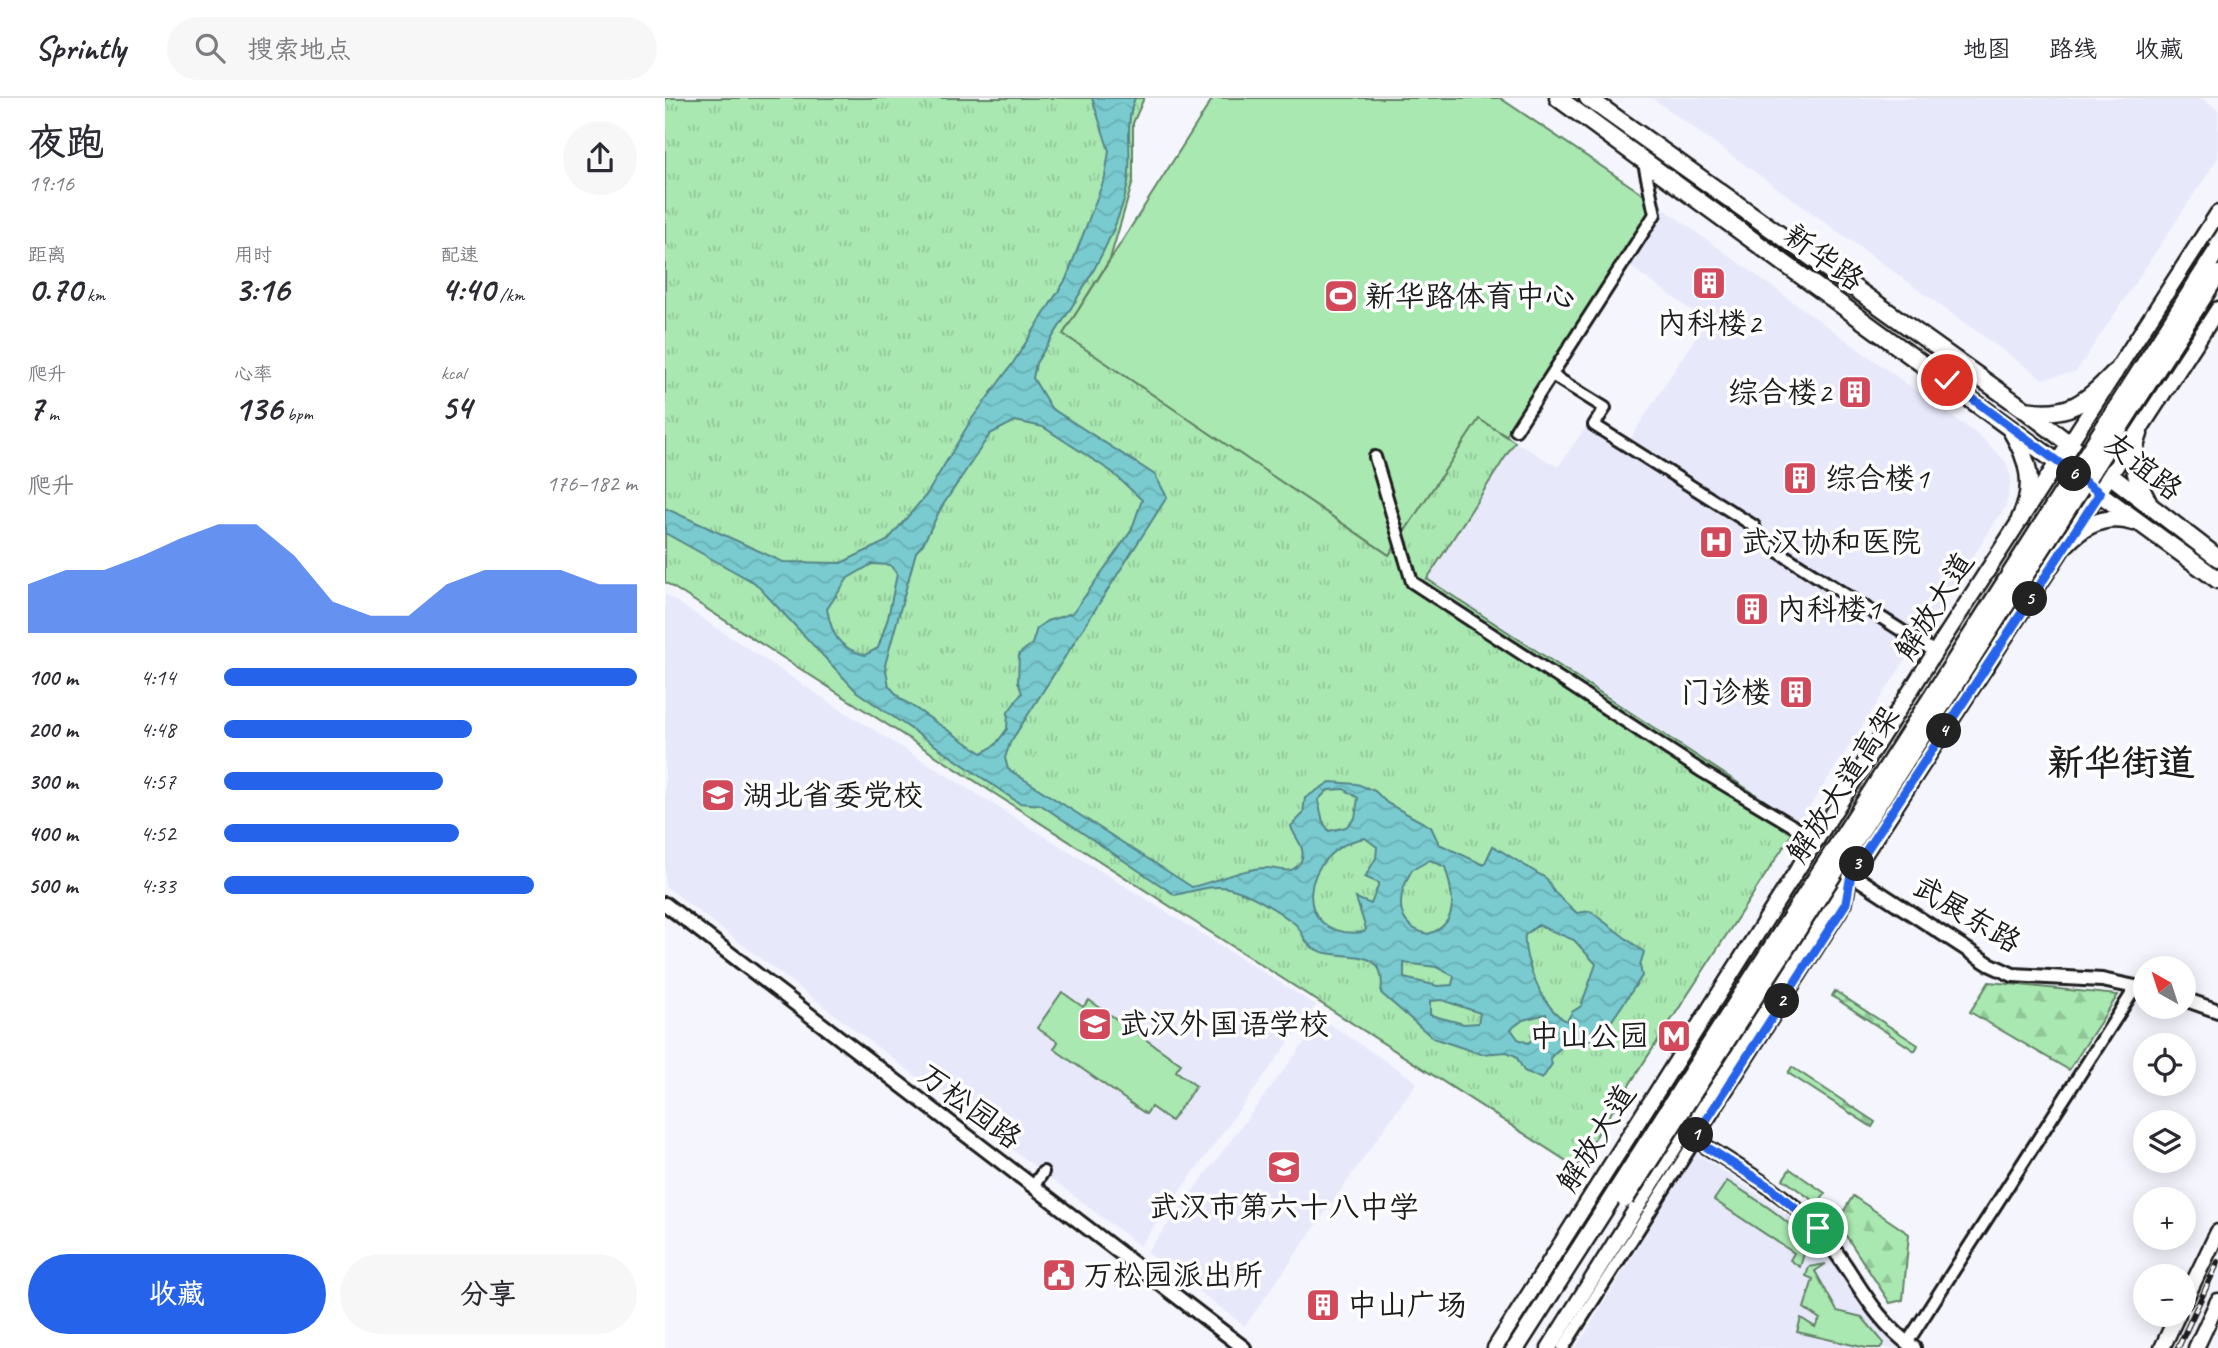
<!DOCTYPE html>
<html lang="zh">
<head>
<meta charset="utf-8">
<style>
  :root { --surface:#fff; --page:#f7f7f7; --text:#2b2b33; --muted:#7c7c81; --line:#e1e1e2; --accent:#2563eb }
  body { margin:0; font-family:Caveat,"LXGW WenKai TC",sans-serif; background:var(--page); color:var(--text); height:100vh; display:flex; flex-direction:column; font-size:26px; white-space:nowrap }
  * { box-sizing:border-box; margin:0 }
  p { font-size:23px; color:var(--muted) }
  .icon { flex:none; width:38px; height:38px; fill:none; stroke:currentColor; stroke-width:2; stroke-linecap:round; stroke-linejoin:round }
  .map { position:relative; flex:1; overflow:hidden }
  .side { display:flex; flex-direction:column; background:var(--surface); width:665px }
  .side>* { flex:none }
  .needle { width:46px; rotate:321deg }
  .tools { position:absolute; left:1468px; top:858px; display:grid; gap:14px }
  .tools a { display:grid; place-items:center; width:63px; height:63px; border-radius:50%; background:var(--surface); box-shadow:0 4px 18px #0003; font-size:35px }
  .pin { position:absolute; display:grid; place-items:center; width:60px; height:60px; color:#fff; margin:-30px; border:4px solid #fff; border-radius:50%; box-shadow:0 2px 7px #0007 }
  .km { position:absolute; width:35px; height:35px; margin:-18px; border-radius:50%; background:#222; color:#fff; font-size:19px; line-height:35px; text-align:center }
  .round { display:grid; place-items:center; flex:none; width:74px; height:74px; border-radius:37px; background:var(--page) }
  .overview { display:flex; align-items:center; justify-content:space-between; height:119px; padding:0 28px }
  h1 { font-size:38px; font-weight:800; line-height:52px }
  .stats { display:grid; grid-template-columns:repeat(3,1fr); gap:10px; height:119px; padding:7px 28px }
  .stats div { display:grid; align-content:center }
  .stats b { font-size:35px; font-weight:800 }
  .stats small { font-size:19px; font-weight:400 }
  .stats p { font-size:19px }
  .chart { height:196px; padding:14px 28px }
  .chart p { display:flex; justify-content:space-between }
  .chart svg { width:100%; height:126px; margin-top:7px; fill:var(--accent); opacity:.7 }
  .cta { display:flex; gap:14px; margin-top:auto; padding:14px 28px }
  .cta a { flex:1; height:80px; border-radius:42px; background:var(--accent); color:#fff; font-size:28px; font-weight:800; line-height:80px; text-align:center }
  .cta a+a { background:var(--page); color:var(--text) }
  ul { padding:0 28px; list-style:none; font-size:23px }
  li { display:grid; grid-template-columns:112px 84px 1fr; align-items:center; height:52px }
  li i { height:18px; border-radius:9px; background:var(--accent) }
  header { display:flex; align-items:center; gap:42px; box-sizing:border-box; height:98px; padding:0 35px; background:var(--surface); border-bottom:2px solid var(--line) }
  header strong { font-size:33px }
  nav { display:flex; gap:38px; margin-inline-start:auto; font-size:24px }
  .search { width:490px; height:63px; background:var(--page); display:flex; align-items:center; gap:18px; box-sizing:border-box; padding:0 24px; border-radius:38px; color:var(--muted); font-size:26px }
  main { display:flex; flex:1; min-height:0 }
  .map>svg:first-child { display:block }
  .built { fill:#e7e9fb }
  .green { fill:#a9e8b1; stroke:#628266; stroke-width:2 }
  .forest { fill:url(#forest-firs); stroke:#628266; stroke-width:2 }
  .park { fill:url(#park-tufts); stroke:#628266; stroke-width:2 }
  .water { fill:url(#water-waves); stroke:#548588; stroke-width:2; fill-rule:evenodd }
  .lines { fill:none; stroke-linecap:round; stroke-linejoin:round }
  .minor-casing { stroke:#1c1c1c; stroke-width:16 }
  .tertiary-casing { stroke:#1c1c1c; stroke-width:18 }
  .secondary-casing { stroke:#1c1c1c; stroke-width:19 }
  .primary-casing { stroke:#1c1c1c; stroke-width:21 }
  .minor { stroke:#fff; stroke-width:10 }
  .tertiary { stroke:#fff; stroke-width:12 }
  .secondary { stroke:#fff; stroke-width:14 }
  .primary { stroke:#fff; stroke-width:16 }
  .rail-casing { stroke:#1c1c1c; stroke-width:6 }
  .rail { stroke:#fff; stroke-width:3.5; stroke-dasharray:10; stroke-linecap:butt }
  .primary-bridge-casing { stroke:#1c1c1c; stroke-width:21; stroke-linecap:butt }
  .primary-bridge { stroke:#fff; stroke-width:16 }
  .route-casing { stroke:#fff; stroke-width:14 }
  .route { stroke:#2563eb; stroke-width:9 }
  .labels { text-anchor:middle; stroke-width:7; stroke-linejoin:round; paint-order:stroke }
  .street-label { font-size:30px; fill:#1c1c1c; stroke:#fff }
  .poi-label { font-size:30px; fill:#1c1c1c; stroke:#fff; text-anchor:start }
  .district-label { font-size:37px; font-weight:bold; fill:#1c1c1c; stroke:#fff }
</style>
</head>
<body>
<header>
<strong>Sprintly</strong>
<div class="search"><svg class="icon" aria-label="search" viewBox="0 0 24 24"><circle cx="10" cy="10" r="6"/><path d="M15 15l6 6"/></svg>搜索地点</div>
<nav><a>地图</a><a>路线</a><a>收藏</a></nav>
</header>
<main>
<section class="side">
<div class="overview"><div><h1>夜跑</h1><p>19:16</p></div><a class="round"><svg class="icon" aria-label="share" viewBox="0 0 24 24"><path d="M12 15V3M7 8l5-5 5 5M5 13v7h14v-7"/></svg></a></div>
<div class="stats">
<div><p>距离</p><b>0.70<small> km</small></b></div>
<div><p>用时</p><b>3:16</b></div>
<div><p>配速</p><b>4:40<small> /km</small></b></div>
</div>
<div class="stats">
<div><p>爬升</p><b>7<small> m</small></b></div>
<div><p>心率</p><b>136<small> bpm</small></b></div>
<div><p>kcal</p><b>54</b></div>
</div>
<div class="chart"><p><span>爬升</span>176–182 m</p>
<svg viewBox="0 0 160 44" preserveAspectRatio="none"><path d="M0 44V27L10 22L20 22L30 17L40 11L50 6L60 6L70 17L80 33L90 38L100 38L110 27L120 22L130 22L140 22L150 27L160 27V44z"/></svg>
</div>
<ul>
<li><b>100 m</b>4:14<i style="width:100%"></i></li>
<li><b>200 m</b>4:48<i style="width:60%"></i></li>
<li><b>300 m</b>4:57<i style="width:53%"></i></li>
<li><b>400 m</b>4:52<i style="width:57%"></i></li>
<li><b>500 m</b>4:33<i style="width:75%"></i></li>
</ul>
<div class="cta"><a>收藏</a><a>分享</a></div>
</section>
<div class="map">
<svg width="1553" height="1250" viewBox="0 0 1553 1250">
  <defs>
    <pattern id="forest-firs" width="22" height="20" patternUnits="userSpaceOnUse" patternTransform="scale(1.75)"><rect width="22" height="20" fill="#a9e8b1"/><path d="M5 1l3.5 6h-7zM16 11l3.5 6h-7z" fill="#91c698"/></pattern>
    <pattern id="park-tufts" width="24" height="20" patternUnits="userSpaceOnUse" patternTransform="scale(1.75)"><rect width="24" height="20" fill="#a9e8b1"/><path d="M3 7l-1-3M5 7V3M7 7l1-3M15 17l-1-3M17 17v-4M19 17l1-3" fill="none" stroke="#91c698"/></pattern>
    <pattern id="water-waves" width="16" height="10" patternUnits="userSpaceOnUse" patternTransform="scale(1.75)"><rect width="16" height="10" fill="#79cbd0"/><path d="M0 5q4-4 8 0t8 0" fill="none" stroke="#68aeb2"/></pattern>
  </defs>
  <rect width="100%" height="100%" fill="#f4f5fd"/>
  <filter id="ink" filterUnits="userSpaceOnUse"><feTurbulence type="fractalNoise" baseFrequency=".0143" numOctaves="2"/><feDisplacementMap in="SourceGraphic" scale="14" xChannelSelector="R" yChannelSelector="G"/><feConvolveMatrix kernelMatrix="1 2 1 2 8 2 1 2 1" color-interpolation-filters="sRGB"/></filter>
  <g filter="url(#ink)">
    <path class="built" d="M987 0H1537L1553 12V60L1411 274 1378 281Z
      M991 105 1317 340 1341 364 1346 381 1341 408 1134 725 762 481 850 344 841 338 893 369 926 321 963 344 1041 223 955 161Z
      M0 496 167 606 651 907 475 1148 0 788Z
      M657 921 752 984 580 1228 482 1154Z
      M1031 1055 1112 1109 1136 1130 1167 1164 1221 1236 1240 1250H911Z"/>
    <path class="green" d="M548 0H835L991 105 841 338 814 321 724 457 398 236Z
      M397 894 418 909 424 902 516 966 511 973 531 988 506 1023 486 1009 481 1016 389 951 393 944 372 930Z
      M1062 1083C1085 1098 1131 1123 1141 1149L1135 1169 1125 1162 1129 1155 1049 1102Z
      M1161 1166 1150 1173 1172 1213 1197 1219 1219 1245 1215 1250H1201L1132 1234 1136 1220 1150 1229 1155 1221 1139 1210 1148 1181 1141 1178 1144 1169Z"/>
    <path class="forest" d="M1324 884 1453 897 1404 972 1305 914Z
      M1170 893 1253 947 1250 953 1167 898Z
      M1127 969 1210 1024 1207 1029 1123 975Z
      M1125 1071 1160 1095 1153 1106 1118 1081Z
      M1188 1098 1244 1136 1238 1202 1225 1205 1172 1124Z"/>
    <path class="park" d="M0 0H479L468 25V83L445 161 398 236 724 457 814 321 850 344 762 481 1134 725 911 1069 0 484Z"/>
    <path class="water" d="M427 0H470C458 29 469 59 462 90 447 153 405 211 371 265L368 280 386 310 490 377 502 399 345 645 340 660 343 671 527 789C548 784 583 769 602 770 615 770 627 779 636 763 642 749 629 740 626 728L638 716 640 700 665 684 692 686 710 693 722 705 766 729 774 746 819 767 828 748 882 781 889 794 912 815 925 813 979 854 975 867 977 878 933 943C912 939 899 944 885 960L887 966 877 981 859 973 851 958 842 954 816 956 768 940 716 895C724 843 674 866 648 850 637 843 638 832 629 825 612 812 584 794 563 790 548 786 525 794 510 797L376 707 354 705 192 594 90 485 0 435V410L118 464 176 465 222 443 262 396 306 322 348 265 401 181 440 79 444 53ZM350 323 378 329 447 374 477 402 466 433 408 515 382 523 372 530 367 546 354 556 353 584 357 595 343 614 342 631 330 647 317 655 235 600 224 588 220 567 251 454 258 446 276 410 325 336ZM207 466 225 467 232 476 223 520 213 550 200 557C173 550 167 537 162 511L183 480ZM679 691 693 700 690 720 681 729 664 733 658 724 653 702 663 692ZM700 740 712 749 711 760 700 779 714 785 706 806 691 800 701 831 699 834C623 843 634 751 700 740ZM765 762 780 769C788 794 796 826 763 836 728 828 732 797 747 772ZM873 827 909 842 931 866 916 908 907 914 902 923C879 913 857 861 860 837ZM739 865 771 869 789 878 787 887 773 888 739 880ZM777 902 815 915 813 925 799 926 765 917V903ZM881 916 884 928 863 945 853 941 846 931 858 922Z"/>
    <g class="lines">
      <g class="minor-casing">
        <path id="minor" d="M887 277 940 310 929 327 1089 428 1092 440 1270 554
          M851 332 990 116 978 61
          M710 359 747 484 1038 674 1153 743
          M368 1089 378 1074
          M1242 1245 1471 889
          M898 1250 1181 805 1185 782"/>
      </g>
      <g class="tertiary-casing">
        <path id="tertiary" d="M1186 776 1324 866 1348 877 1437 882 1480 891
          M0 806 579 1250
          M1519 901 1553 913
          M1019 1034C1063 1064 1113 1089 1151 1129 1188 1169 1202 1217 1249 1250"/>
      </g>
      <g class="secondary-casing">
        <path id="secondary" d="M1519 1204 1553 1134
          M830 1250 1270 554 1553 115
          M884 1250 1019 1034 1553 211
          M1497 1250 1513 1216
          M1531 1250 1553 1203"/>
      </g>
      <g class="primary-casing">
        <path id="primary" d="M893 0 1553 482
          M923 0 1359 311 1553 460
          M1360 312C1404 319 1420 305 1449 275
          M1346 332C1364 362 1371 388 1355 421
          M1474 336C1464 362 1470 380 1483 404
          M1402 445C1420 426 1442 416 1468 424"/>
      </g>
      <use href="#minor" class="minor"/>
      <use href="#tertiary" class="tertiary"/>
      <use href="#secondary" class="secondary"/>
      <use href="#primary" class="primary"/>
      <g class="rail-casing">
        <path id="rail" d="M1513 1250 1553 1164"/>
      </g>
      <use href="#rail" class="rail"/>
      <g class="primary-bridge-casing">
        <path id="primary-bridge" d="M960 1101 1553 176
          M851 1250 1553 151"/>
      </g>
      <use href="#primary-bridge" class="primary-bridge"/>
    </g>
  </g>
  <g class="lines" filter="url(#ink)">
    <g class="route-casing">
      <path id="route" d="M1153 1130 1106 1090 1029 1041 1181 805 1186 776 1435 395 1282 282"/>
    </g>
    <use href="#route" class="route"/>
  </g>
  <defs>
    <g id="building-square" transform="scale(1.75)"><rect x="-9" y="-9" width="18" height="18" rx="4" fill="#d1495b" stroke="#fff"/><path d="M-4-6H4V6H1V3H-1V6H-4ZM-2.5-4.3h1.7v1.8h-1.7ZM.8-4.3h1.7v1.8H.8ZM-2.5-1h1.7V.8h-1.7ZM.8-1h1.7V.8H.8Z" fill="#fff"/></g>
    <g id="stadium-square" transform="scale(1.75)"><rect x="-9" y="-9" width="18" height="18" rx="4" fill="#d1495b" stroke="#fff"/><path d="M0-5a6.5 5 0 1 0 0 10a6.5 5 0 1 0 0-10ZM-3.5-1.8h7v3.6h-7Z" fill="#fff"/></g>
    <g id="hospital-square" transform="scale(1.75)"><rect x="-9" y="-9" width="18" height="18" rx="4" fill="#d1495b" stroke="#fff"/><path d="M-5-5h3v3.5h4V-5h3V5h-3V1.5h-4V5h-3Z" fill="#fff"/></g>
    <g id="school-square" transform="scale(1.75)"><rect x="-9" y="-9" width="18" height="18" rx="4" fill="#d1495b" stroke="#fff"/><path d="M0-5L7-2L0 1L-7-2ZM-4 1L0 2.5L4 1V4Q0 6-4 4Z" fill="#fff"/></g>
    <g id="metro-square" transform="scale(1.75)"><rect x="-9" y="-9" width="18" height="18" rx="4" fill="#d1495b" stroke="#fff"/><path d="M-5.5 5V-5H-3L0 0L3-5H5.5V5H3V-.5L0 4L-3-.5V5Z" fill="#fff"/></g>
    <g id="civic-square" transform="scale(1.75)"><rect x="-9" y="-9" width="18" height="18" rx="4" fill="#d1495b" stroke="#fff"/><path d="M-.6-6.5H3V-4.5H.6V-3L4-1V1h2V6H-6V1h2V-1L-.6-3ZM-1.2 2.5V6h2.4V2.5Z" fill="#fff"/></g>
  </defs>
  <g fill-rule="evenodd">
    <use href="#building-square" x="1044" y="185"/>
    <use href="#stadium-square" x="676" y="198"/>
    <use href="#building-square" x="1190" y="294"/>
    <use href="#building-square" x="1135" y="380"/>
    <use href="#hospital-square" x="1051" y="444"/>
    <use href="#building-square" x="1087" y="511"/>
    <use href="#building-square" x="1131" y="594"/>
    <use href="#school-square" x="53" y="697"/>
    <use href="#school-square" x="430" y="926"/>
    <use href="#metro-square" x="1009" y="938"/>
    <use href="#school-square" x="619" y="1069"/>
    <use href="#civic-square" x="394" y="1177"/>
    <use href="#building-square" x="658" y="1207"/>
  </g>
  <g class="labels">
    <g class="street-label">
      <text transform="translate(1159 159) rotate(36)" y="10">新华路</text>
      <text transform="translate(1478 368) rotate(38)" y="10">友谊路</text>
      <text transform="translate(1269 508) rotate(-58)" y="10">解放大道</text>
      <text transform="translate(1178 686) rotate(-57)" y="10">解放大道高架</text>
      <text transform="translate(1302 816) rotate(31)" y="10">武展东路</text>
      <text transform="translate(305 1008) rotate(37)" y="10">万松园路</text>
      <text transform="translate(931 1040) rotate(-58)" y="10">解放大道</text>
    </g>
    <g class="poi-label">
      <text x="700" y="208">新华路体育中心</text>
      <text x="1044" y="235" text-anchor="middle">内科楼2</text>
      <text x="1166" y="304" text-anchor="end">综合楼2</text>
      <text x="1160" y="390">综合楼1</text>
      <text x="1076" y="454">武汉协和医院</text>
      <text x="1112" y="521">内科楼1</text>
      <text x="1106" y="604" text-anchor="end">门诊楼</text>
      <text x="78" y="707">湖北省委党校</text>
      <text x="454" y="936">武汉外国语学校</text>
      <text x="984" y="948" text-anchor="end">中山公园</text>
      <text x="619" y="1119" text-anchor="middle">武汉市第六十八中学</text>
      <text x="418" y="1187">万松园派出所</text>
      <text x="682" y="1217">中山广场</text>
    </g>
    <g class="district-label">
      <text x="1456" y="677">新华街道</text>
    </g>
  </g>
</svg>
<div class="tools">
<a><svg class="needle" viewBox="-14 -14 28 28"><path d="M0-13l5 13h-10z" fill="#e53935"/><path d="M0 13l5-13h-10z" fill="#7c7c81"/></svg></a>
<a><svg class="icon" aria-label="locate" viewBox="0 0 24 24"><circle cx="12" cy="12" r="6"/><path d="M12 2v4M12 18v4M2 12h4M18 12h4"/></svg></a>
<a><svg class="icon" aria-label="layers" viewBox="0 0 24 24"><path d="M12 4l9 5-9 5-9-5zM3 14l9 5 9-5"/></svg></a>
<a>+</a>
<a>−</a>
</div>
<div class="pin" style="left:1153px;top:1130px;background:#1e9e55"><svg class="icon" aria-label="arrive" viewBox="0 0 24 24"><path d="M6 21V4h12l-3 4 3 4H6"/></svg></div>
<div class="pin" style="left:1282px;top:282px;background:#d93025"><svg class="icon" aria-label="check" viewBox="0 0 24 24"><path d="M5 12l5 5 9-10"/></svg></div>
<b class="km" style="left:1031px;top:1037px">1</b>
<b class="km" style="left:1117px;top:903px">2</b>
<b class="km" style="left:1192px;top:766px">3</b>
<b class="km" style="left:1279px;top:633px">4</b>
<b class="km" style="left:1365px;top:501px">5</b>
<b class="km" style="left:1409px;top:376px">6</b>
</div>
</main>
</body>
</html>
